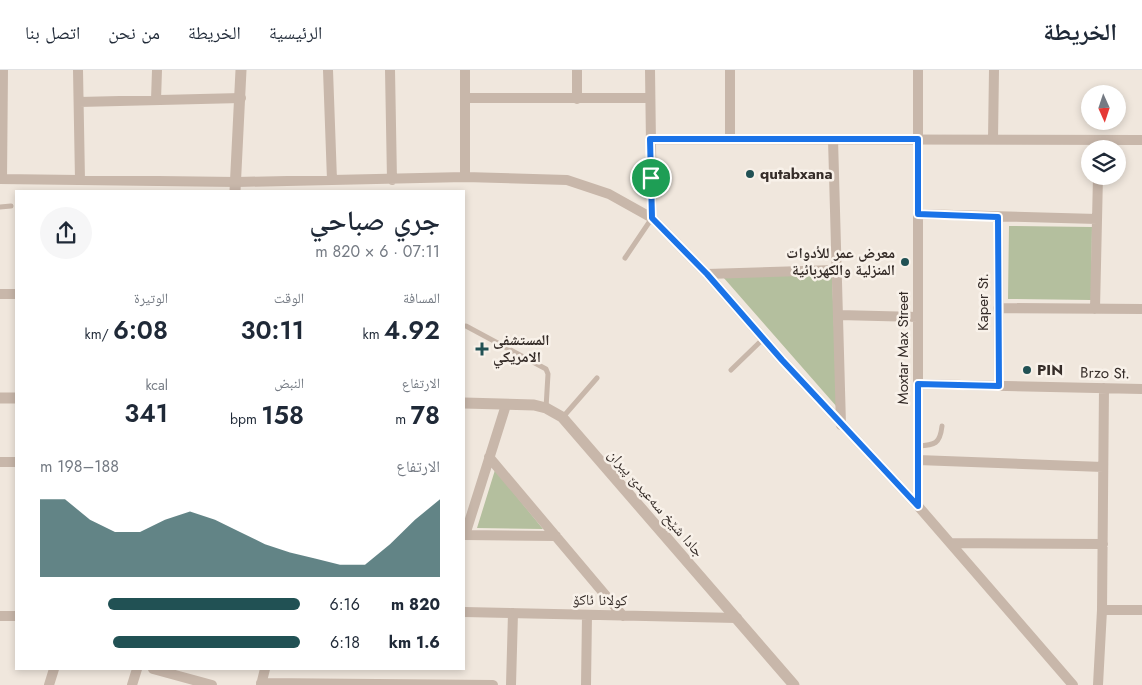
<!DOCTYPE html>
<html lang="ar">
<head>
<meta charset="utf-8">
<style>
  :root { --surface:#fff; --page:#f6f6f7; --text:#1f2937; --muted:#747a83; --line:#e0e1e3; --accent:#215154 }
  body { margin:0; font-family:Jost,"Noto Naskh Arabic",sans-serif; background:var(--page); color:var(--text); direction:rtl; height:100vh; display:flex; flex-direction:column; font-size:19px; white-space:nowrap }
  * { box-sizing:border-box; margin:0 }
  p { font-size:16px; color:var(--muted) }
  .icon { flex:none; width:28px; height:28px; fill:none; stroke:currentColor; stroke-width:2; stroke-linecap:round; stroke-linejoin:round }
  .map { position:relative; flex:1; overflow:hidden; direction:ltr }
  .details { position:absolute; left:15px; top:120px; width:450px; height:480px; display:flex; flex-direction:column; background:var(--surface); border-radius:0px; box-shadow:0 2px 8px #0003; direction:rtl }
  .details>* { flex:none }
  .needle { width:32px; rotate:177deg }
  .controls { position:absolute; left:1081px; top:15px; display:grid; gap:10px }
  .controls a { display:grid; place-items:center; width:45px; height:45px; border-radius:50%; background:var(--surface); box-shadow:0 2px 8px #0003; font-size:25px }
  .pin { position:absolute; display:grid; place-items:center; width:42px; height:42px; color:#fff; margin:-21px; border:2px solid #fff; border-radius:50%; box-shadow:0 1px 5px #0007 }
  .round { display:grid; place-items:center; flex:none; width:52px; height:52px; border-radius:26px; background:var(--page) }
  .head { display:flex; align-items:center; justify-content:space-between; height:85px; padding:0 25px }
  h1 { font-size:28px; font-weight:600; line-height:38px }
  .figures { display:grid; grid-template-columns:repeat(3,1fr); gap:8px; height:85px; padding:5px 25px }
  .figures div { display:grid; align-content:center }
  .figures b { font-size:25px; font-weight:600 }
  .figures small { font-size:14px; font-weight:400 }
  .figures p { font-size:14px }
  .chart { height:140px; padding:10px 25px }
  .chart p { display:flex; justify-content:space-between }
  .chart svg { width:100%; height:90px; margin-top:5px; fill:var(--accent); opacity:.7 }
  ul { padding:0 25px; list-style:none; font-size:16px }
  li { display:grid; grid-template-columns:80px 60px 1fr; align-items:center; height:38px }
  li i { height:12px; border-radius:6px; background:var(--accent) }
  header { display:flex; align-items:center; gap:30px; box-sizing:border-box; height:70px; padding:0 25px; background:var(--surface); border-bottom:1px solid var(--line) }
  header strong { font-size:24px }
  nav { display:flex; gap:28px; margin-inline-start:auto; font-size:18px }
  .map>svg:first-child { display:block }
  .green { fill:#b4bf9e }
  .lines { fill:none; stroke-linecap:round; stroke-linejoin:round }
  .service { stroke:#c8b7aa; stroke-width:5 }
  .minor { stroke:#c8b7aa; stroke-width:10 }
  .tertiary { stroke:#c8b7aa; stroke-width:11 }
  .route-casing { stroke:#fff; stroke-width:10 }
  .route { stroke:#1a73e8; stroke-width:6 }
  .poi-dot { fill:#215154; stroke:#f8f1e9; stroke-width:2 }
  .labels { text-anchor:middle; stroke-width:5; stroke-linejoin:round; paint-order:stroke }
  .poi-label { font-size:15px; font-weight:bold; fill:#362d29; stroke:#f8f1e9; text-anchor:start }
  .street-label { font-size:15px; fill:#362d29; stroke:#f8f1e9 }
</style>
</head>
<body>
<header>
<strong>الخريطة</strong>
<nav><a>الرئيسية</a><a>الخريطة</a><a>من نحن</a><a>اتصل بنا</a></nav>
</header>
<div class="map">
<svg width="1142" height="615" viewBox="0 0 1142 615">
  <rect width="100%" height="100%" fill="#f0e7dd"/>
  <path class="green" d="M1009 156 1092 157 1091 230 1008 229Z
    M832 205 837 337 723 207Z
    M495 400 543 459 477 458Z"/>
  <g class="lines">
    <path class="service" d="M0 137 11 136
      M625 188 652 148
      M466 256 546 299 548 304 546 338
      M731 300 763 269
      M563 347 597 308
      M918 376C935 375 940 374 942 356"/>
    <path class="minor" d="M78 0 80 110
      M328 0 332 110
      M390 0 392 110
      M577 0V29
      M650 0 652 148
      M730 0V69
      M465 28H650
      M156 30 157 0
      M79 32 241 28
      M650 69 1142 70
      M833 69 841 355
      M993 69 994 0
      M465 107V0
      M0 109 237 112 465 107 567 110 609 124 652 148 707 204 782 290 918 436 1073 615
      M2 109 3 0
      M918 144 1097 149
      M998 147 999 316
      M707 204 836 200
      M0 224H16
      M998 238 1142 239
      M1095 239 1098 106
      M839 245 918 247
      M918 314 1142 319
      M489 387 623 546
      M918 390 1103 397
      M0 392H16
      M918 436V0
      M464 465 556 466
      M465 465 506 335
      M951 473 1103 474
      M1102 540H1142
      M464 542 737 548
      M0 546H16
      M153 599 212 615
      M261 613 493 615
      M49 615 54 599
      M132 615 137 599
      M261 615 265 599
      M511 615 513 543
      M586 615 587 545
      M1098 615 1102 540 1104 318"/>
    <path class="tertiary" d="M235 121 241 0
      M0 328H16
      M464 333 534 335 546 338 562 347 794 615"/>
  </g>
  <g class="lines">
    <g class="route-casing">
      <path id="route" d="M650 69H918V144L998 147 999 316 918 314V436L782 290 707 204 652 148Z"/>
    </g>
    <use href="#route" class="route"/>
  </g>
  <g class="poi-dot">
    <circle cx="750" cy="104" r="5"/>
    <circle cx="905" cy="192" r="5"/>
    <path d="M479.5 271.5h5v5h5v5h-5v5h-5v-5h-5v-5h5z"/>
    <circle cx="1027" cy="300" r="5"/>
  </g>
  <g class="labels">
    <g class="poi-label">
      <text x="760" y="109">qutabxana</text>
      <text x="895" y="188" text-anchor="end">معرض عمر للأدوات<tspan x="895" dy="17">المنزلية والكهربائية</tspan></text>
      <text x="493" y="275">المستشفى<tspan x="493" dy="17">الامريكي</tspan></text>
      <text x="1037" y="305">PIN</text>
    </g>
    <g class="street-label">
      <text transform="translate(983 232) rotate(-90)" y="5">Kaper St.</text>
      <text transform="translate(903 278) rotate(-90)" y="5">Moxtar Max Street</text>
      <text transform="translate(1105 303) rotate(1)" y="5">Brzo St.</text>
      <text transform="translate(656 433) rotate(49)" y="5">جادا شێخ سەعیدێ پیران</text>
      <text transform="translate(600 530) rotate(1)" y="5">کولانا ئاکۆ</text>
    </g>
  </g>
</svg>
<div class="controls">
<a><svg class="needle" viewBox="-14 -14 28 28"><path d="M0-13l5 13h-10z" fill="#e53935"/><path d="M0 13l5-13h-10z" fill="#747a83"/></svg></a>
<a><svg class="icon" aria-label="layers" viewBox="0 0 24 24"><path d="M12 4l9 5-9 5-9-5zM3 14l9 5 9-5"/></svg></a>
</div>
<div class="pin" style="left:651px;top:108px;background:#1e9e55"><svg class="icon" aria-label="arrive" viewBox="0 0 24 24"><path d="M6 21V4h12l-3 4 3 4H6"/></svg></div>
<section class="details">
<div class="head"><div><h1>جري صباحي</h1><p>07:11 · 6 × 820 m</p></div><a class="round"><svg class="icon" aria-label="share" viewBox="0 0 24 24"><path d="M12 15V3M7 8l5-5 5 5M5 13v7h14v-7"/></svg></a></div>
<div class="figures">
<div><p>المسافة</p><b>4.92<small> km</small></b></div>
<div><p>الوقت</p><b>30:11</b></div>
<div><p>الوتيرة</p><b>6:08<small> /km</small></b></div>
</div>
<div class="figures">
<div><p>الارتفاع</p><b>78<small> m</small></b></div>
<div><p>النبض</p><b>158<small> bpm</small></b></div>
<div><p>kcal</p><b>341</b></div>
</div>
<div class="chart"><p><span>الارتفاع</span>188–198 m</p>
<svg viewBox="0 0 160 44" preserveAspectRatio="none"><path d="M0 44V6L10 6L20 16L30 22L40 22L50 16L60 12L70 16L80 22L90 28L100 32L110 35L120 38L130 38L140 28L150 16L160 6V44z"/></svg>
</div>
<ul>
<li><b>820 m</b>6:16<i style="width:74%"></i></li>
<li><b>1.6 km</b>6:18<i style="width:72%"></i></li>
</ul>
</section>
</div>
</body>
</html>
